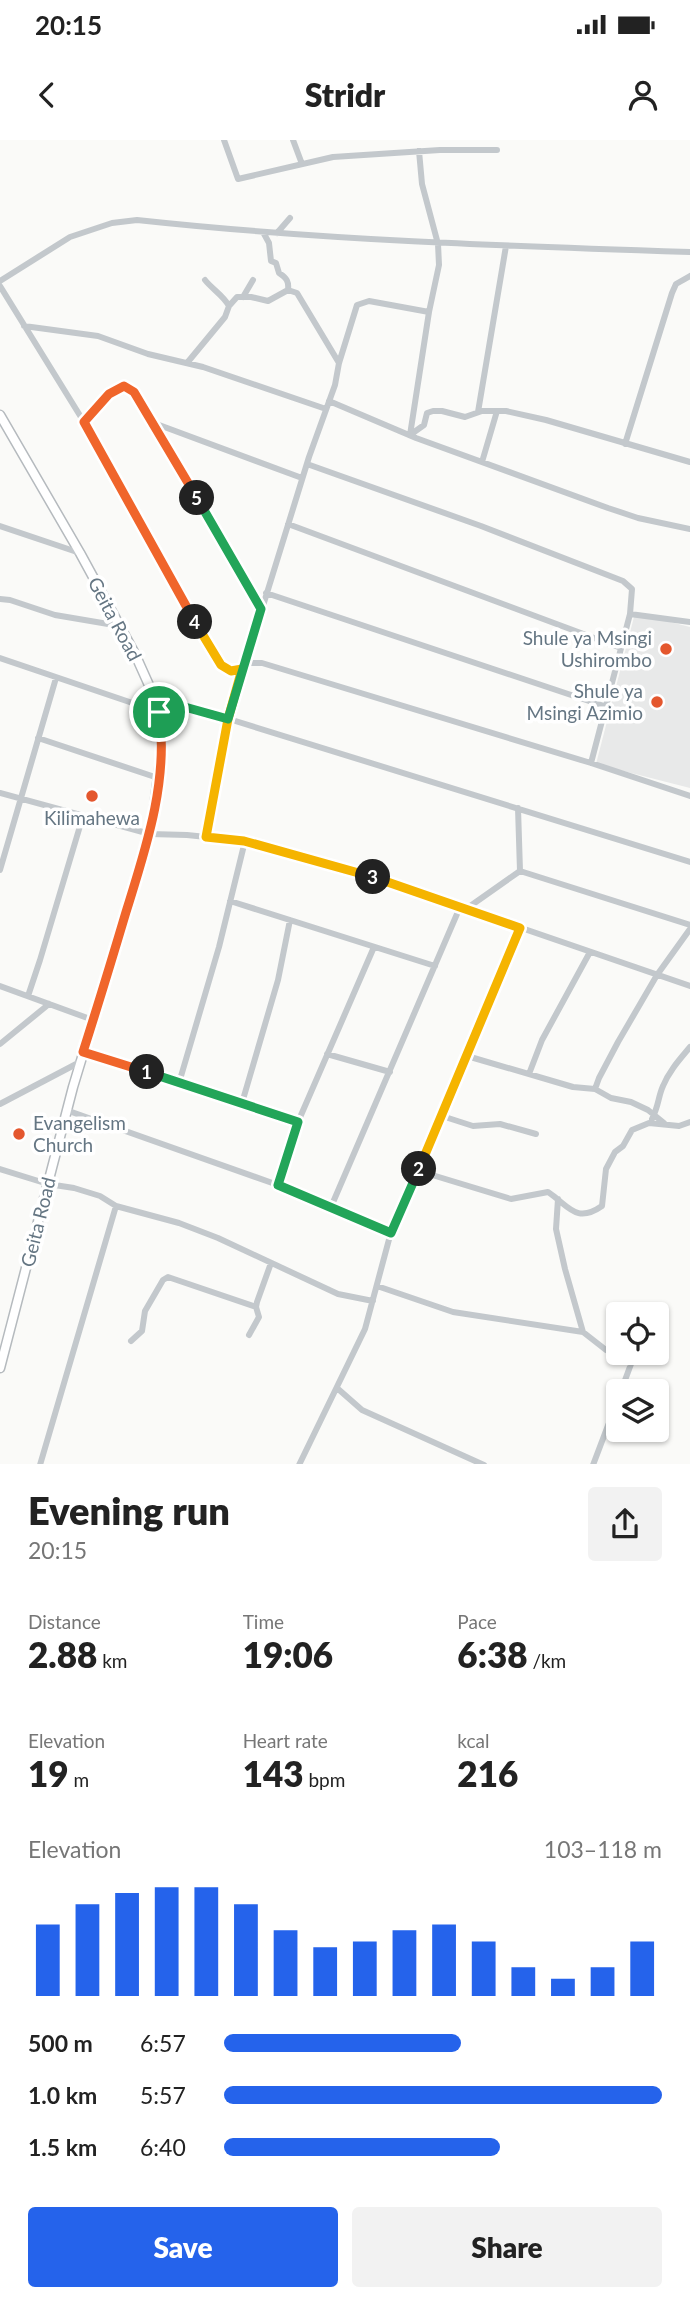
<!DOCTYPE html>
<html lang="en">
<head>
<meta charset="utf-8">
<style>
  :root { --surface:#fff; --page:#f2f2f2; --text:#222; --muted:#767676; --accent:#2563eb }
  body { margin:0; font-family:Lato,sans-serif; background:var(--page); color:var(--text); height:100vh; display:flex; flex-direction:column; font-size:26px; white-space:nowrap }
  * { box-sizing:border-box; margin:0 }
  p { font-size:23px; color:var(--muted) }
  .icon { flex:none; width:38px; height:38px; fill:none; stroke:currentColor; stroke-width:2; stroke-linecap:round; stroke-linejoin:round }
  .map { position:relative; height:1324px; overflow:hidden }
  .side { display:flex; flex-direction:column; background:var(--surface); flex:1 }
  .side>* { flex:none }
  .fabs { position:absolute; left:606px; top:1162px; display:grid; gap:14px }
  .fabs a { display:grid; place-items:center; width:63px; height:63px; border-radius:7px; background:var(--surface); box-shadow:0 2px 5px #0004; font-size:35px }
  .pin { position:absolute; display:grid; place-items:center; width:60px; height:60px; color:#fff; margin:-30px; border:4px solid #fff; border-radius:50%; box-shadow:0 2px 7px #0007 }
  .km { position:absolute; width:35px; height:35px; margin:-18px; border-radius:50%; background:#222; color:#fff; font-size:19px; line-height:35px; text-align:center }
  .round { display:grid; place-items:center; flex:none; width:74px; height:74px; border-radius:7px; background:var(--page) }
  .overview { display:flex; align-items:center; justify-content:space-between; height:119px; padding:0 28px }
  h1 { font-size:38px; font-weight:800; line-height:52px }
  .figures { display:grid; grid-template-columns:repeat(3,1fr); gap:10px; height:119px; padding:7px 28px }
  .figures div { display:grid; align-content:center }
  .figures b { font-size:35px; font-weight:800 }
  .figures small { font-size:19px; font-weight:400 }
  .figures p { font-size:19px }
  .chart { height:196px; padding:14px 28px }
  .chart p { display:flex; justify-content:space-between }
  .chart svg { width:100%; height:126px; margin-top:7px; stroke:var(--accent); stroke-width:6 }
  .button { display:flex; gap:14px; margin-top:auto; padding:14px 28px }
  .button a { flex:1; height:80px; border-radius:7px; background:var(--accent); color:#fff; font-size:28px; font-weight:800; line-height:80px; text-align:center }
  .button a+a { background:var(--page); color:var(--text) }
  ul { padding:0 28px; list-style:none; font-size:23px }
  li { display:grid; grid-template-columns:112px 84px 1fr; align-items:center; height:52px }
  li i { height:18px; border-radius:9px; background:var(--accent) }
  .status { display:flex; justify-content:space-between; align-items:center; height:49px; padding:0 35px; background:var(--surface); direction:ltr }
  .status svg { height:19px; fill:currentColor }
  header { display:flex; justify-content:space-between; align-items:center; height:91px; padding:0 28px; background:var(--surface); font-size:32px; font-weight:800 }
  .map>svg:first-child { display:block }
  .built { fill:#e8e9e9 }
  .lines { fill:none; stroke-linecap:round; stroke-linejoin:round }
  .major-casing { stroke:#b5babe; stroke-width:11 }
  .minor { stroke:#c3c8cc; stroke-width:6 }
  .major { stroke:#fff; stroke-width:8 }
  .split-1-casing { stroke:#fff; stroke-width:14 }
  .split-2-casing { stroke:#fff; stroke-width:14 }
  .split-3-casing { stroke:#fff; stroke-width:14 }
  .split-4-casing { stroke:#fff; stroke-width:14 }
  .split-5-casing { stroke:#fff; stroke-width:14 }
  .split-6-casing { stroke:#fff; stroke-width:14 }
  .split-1 { stroke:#f0652b; stroke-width:9 }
  .split-2 { stroke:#22a559; stroke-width:9 }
  .split-3 { stroke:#f5b400; stroke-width:9 }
  .split-4 { stroke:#f5b400; stroke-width:9 }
  .split-5 { stroke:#f0652b; stroke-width:9 }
  .split-6 { stroke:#22a559; stroke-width:9 }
  .poi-dot { fill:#e4572e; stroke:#fff; stroke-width:2.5 }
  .labels { text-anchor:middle; stroke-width:7; stroke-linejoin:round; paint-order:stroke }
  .street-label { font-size:19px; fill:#657683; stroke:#fff }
  .poi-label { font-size:19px; fill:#657683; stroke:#fff; text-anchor:end }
</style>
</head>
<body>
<div class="status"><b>20:15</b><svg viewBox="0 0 49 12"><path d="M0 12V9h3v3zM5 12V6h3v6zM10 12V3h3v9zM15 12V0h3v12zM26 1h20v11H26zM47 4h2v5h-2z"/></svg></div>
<header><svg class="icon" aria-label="back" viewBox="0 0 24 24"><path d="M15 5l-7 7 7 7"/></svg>Stridr<svg class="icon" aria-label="person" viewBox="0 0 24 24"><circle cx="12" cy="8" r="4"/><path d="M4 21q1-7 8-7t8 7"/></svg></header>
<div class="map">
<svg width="690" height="1325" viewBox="0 0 690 1325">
  <rect width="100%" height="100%" fill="#fafaf8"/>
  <path class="built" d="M635 473 690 487V648L596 624Z"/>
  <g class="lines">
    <g class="major-casing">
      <path id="major" d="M0 275 80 413 135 514 157 563 162 590 161 615 151 690 73 947 0 1228"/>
    </g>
    <path class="minor" d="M224 0 238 39 333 17 440 10H497
      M293 0 302 24
      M277 93 290 78
      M205 140C212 149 224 156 229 166
      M0 141 70 97 112 83 137 80C321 100 505 106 690 112
      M0 146 84 282 210 509C220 523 223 532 242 529
      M288 150 297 153 339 223
      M243 157 253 140
      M24 186 98 196 148 214 203 227 326 269
      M187 223 225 177 229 166 237 157H251L268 161 288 150C289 142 287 138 279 133L276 123 271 121 269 103 263 92
      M329 261 416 298 608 368 638 378 690 389
      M478 272 506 106
      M84 282 109 254 124 246 134 252 261 469
      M151 282 302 338
      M410 295 424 285 427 273 433 271H442L465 277 482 271H506L546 280 690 322
      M410 295 429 172 439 125 438 104 422 44 419 11
      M625 304 672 153 676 144 690 136
      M482 322 497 271
      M307 324 481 386 623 441 632 449 630 474 591 623
      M288 384 621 508
      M0 386 80 413
      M266 453 607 567
      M0 459 10 460 55 475 120 486
      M630 474 690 482
      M0 518 159 572 174 564 216 575 690 722
      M244 523H262L591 623 690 656
      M38 598 158 638
      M0 653 150 694 187 695 245 701 353 730 690 846
      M518 668 520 731 690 785
      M206 697 228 579 309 317 335 245 339 223 357 165 369 161 429 172
      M0 730 56 538
      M230 761 435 826
      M466 769 520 731
      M0 846 93 880
      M28 856 40 820 83 676
      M0 904 49 864
      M84 912 298 982
      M327 914 390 932
      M467 916 573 947 595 949 611 958 631 962 648 970 664 983
      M529 934 542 900 590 812
      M179 943 219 807 245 701
      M595 949 599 938 618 902 657 835 690 789
      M242 963 278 840 290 780
      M0 964 80 922
      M66 970 278 1045 391 1092
      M442 976 473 986 500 984 536 994
      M652 979C659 965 658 957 663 946 669 931 680 919 690 907
      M0 1029 48 1044 74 1048 100 1056 116 1066 179 1083 218 1098 338 1154 373 1161
      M419 1031 511 1059 548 1052C569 1066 576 1084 602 1066L606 1029 615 1012 623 1006 632 990 649 983 679 986 690 982
      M278 1045 298 982 374 807
      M558 1059 556 1089 565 1129 583 1192 606 1210 631 1224 621 1251
      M331 1067 460 767
      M377 1146 453 1172 583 1192
      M249 1195 259 1177 256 1167 257 1162 271 1123
      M131 1201 142 1191 145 1171 163 1140 168 1137 256 1167
      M337 1248 362 1270 484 1325
      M40 1325 116 1066
      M299 1325 365 1189 391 1092 424 1020 520 788
      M593 1325 618 1259"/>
    <use href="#major" class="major"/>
  </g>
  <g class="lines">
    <g class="split-1-casing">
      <path id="split-1" d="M147 932 83 912C98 865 112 819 126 772 146 708 169 640 159 572"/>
    </g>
    <g class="split-2-casing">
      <path id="split-2" d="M147 932 298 982 278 1045 391 1093 419 1029"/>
    </g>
    <g class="split-3-casing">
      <path id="split-3" d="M373 737 520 788 419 1029"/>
    </g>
    <g class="split-4-casing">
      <path id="split-4" d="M195 482 221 525 231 531 242 529 228 579 206 697 244 701 373 737"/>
    </g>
    <g class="split-5-casing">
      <path id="split-5" d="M195 482 84 282 109 254 124 246 134 252 197 358"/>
    </g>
    <g class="split-6-casing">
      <path id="split-6" d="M159 572 174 564 228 579 261 469 197 358"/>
    </g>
    <use href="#split-1" class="split-1"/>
    <use href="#split-2" class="split-2"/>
    <use href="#split-3" class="split-3"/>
    <use href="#split-4" class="split-4"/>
    <use href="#split-5" class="split-5"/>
    <use href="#split-6" class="split-6"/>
  </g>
  <g class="poi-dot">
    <circle cx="666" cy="509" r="7"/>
    <circle cx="657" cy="562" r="7"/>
    <circle cx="92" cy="656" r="7"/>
    <circle cx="19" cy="994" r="7"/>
  </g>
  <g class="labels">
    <g class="street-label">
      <text transform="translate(115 479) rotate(62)" y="7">Geita Road</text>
      <text transform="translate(38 1082) rotate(-76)" y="7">Geita Road</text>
    </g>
    <g class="poi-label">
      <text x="652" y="505">Shule ya Msingi<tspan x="652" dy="22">Ushirombo</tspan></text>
      <text x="643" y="558">Shule ya<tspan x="643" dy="22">Msingi Azimio</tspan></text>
      <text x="92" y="685" text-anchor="middle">Kilimahewa</text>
      <text x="33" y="990" text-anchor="start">Evangelism<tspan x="33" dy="22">Church</tspan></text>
    </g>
  </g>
</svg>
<div class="fabs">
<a><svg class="icon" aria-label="locate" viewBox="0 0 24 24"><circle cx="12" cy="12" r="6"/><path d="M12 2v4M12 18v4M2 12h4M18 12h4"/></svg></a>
<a><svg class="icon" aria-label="layers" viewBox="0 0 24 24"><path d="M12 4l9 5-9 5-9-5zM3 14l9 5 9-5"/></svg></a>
</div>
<div class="pin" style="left:159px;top:572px;background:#1e9e55"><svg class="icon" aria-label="arrive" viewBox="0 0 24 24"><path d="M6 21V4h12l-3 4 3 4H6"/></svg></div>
<b class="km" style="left:147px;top:932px">1</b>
<b class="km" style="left:419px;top:1029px">2</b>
<b class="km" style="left:373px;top:737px">3</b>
<b class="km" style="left:195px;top:482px">4</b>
<b class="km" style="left:197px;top:358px">5</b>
</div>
<section class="side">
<div class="overview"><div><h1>Evening run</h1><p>20:15</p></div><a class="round"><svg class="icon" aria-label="share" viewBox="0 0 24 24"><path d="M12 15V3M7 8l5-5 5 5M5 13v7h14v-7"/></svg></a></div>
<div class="figures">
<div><p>Distance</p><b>2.88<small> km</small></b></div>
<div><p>Time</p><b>19:06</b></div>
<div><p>Pace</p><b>6:38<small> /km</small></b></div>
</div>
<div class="figures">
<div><p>Elevation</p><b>19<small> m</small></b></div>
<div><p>Heart rate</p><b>143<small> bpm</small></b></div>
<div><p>kcal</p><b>216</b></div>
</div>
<div class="chart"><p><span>Elevation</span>103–118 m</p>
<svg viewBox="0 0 160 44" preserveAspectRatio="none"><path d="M5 44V19M15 44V12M25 44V8M35 44V6M45 44V6M55 44V12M65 44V21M75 44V27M85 44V25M95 44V21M105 44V19M115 44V25M125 44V34M135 44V38M145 44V34M155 44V25"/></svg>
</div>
<ul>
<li><b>500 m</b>6:57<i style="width:54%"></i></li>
<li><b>1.0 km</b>5:57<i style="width:100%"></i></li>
<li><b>1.5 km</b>6:40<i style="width:63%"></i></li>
</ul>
<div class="button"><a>Save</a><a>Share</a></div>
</section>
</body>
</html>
